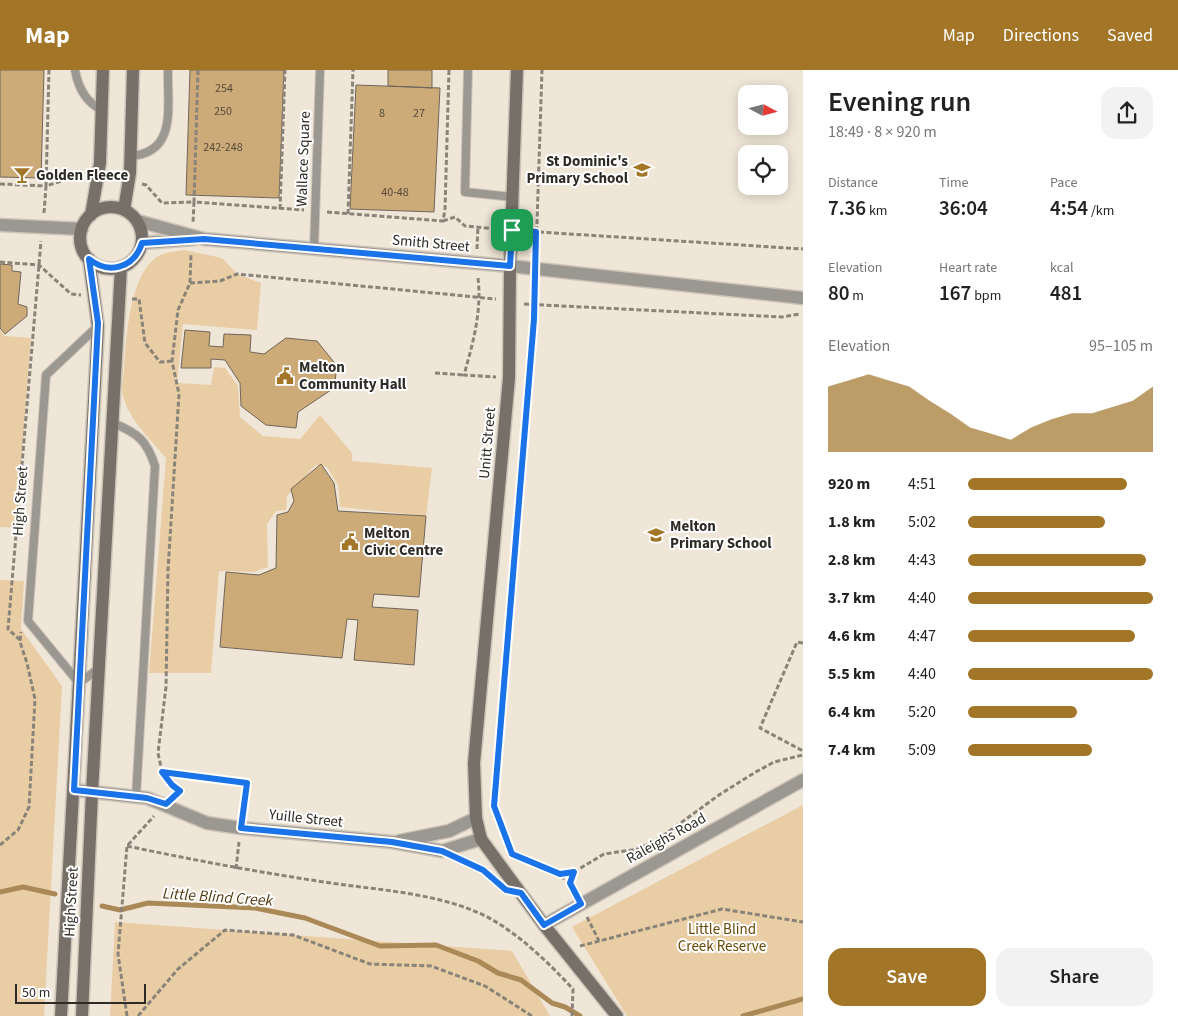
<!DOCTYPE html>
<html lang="en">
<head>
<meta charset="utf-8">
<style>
  :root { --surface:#fff; --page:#f2f2f2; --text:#222; --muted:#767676; --accent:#a27527 }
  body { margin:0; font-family:"Source Sans 3",sans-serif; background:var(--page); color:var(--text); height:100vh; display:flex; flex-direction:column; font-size:19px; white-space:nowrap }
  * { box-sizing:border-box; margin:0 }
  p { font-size:16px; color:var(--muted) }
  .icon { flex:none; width:28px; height:28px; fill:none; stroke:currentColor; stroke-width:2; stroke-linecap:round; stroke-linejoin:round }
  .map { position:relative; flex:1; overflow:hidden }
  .drawer { display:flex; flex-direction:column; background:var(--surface); width:375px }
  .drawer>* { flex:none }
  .needle { width:32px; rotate:97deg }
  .fabs { position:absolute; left:738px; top:15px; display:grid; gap:10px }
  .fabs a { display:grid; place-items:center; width:50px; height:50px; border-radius:10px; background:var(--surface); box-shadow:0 2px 12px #0003; font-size:25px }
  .scale { position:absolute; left:15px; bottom:12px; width:131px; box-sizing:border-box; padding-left:5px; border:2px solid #2e2b26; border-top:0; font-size:14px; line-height:18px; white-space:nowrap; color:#2e2b26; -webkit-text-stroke:4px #fff; paint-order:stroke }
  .pin { position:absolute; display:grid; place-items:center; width:42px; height:42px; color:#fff; margin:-21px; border-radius:10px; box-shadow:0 2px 8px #0006 }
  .round { display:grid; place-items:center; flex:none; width:52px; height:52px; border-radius:15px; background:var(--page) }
  .head { display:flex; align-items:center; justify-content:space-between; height:85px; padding:0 25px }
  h1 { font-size:28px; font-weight:600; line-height:38px }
  .stats { display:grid; grid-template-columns:repeat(3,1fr); gap:8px; height:85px; padding:5px 25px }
  .stats div { display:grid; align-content:center }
  .stats b { font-size:21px; font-weight:600 }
  .stats small { font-size:14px; font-weight:400 }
  .stats p { font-size:14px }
  .chart { height:140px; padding:10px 25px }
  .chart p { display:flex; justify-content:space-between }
  .chart svg { width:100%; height:90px; margin-top:5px; fill:var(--accent); opacity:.7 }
  .primary-button { display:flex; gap:10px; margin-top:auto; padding:10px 25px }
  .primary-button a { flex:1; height:58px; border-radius:15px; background:var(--accent); color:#fff; font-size:20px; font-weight:600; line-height:58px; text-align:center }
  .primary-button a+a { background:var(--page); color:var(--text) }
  ul { padding:0 25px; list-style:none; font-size:16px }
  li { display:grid; grid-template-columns:80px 60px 1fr; align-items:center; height:38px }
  li i { height:12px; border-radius:6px; background:var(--accent) }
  header { display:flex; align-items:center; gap:30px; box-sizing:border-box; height:70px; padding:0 25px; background:var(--accent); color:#fff }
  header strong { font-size:24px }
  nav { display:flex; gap:28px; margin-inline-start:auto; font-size:18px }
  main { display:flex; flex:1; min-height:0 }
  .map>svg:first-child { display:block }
  .green { fill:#e9cda4 }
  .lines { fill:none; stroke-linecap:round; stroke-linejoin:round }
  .stream { stroke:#aa8957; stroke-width:5 }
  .building { fill:#cdab78; stroke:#6f665a }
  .lane-casing { stroke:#cdc4b8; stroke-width:10 }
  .street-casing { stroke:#cdc4b8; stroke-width:15 }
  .secondary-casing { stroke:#cdc4b8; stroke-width:15 }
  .path { stroke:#8a837a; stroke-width:3; stroke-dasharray:5 2.5; stroke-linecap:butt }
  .lane { stroke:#9b9791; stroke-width:8 }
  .street { stroke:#9b9791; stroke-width:12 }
  .secondary { stroke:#767068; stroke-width:12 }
  .route-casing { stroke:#fff; stroke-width:10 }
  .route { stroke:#1a73e8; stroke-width:6 }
  .labels { text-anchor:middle; stroke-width:4; stroke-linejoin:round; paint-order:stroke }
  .number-label { font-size:12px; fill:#564b3a }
  .street-label { font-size:15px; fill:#2e2b26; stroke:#fff }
  .poi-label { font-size:15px; font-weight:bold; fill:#2e2b26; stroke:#fff; text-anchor:start }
  .park-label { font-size:15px; fill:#694805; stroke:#fff }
  .water-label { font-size:16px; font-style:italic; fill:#523a11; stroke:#fff }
</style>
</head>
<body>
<header>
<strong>Map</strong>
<nav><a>Map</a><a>Directions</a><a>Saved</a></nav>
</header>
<main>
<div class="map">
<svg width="803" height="946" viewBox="0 0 803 946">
  <rect width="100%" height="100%" fill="#f0e6d8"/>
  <path class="green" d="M184 180 222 188 237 204 261 213 257 260 183 254 177 313 211 315 214 297 225 298 238 316 240 347 263 366 300 369 320 345 352 383V391L432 398 426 446 340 437 338 415 327 397 316 395 287 426 286 440 276 441 267 454 268 497 254 502 219 501 211 603H149L166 388C150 369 130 351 123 326 121 319 123 308 124 300 126 269 129 213 152 191 161 182 173 182 184 180Z
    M0 260 5 266 31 268 16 458 0 457Z
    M0 510 24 511 21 559 62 616 44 946H0Z
    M803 735V946H627L572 857Z
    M115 852 512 881 550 946H110Z"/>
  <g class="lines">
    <path class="stream" d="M0 822 23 817 55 824
      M102 836 120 840 148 833 255 838 305 848 380 876 436 875 478 891 498 903 521 910 552 933 565 937 580 946
      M743 946 803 929"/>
  </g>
  <path class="building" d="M0 0H44L41 108 0 107Z
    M190 0H284L279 128 186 125Z
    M388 0H432V18L388 16Z
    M356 15 440 18 434 142 350 139Z
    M0 194 12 195V201L21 202 18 234 27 237V246L5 264 0 258Z
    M185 260 210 262 209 276 223 277 224 264 251 265 250 282 264 284 286 268 317 271 337 296 334 318 298 342 296 358 266 355 241 336 240 313 225 290 211 289V298H181Z
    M321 394 334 413 338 441 426 446 419 527 374 524 372 537 418 540 414 595 354 590 358 550 347 549 342 588 220 577 226 502 259 505 276 498 277 445 288 442 294 431 291 419Z"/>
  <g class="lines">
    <g class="lane-casing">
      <path id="lane" d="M75 0C78 17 85 32 102 40
        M468 0 465 122 513 127
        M130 86C178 83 167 36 168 0
        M314 179 320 0
        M98 256 46 305 28 551 79 613 98 599
        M113 353C138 363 147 371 155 396L136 727
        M442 781 483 800 506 820 521 823"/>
    </g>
    <g class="street-casing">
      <path id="street" d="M138 151 204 169 510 196 803 228
        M0 155 82 159
        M142 173 194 169
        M74 720 147 728 207 753 241 758 392 772 442 781 481 769
        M399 771 449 761 476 748
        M544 855 803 710"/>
    </g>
    <g class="secondary-casing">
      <path id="secondary" d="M517 0 510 196 509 308 474 693 476 748 481 769 544 855 617 946
        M80 168a31 31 0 1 1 62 0a31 31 0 1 1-62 0Z
        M124 140 130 103 133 0
        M91 145 100 93 103 0
        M61 946 98 256 89 189
        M82 946 92 722 121 197"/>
    </g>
    <path class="path" d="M198 0 194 132 304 140
      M0 114 46 116 49 0
      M142 114 146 115 162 133 194 132 193 153
      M280 139 285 0
      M327 142 443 151 445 139 449 0
      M44 143 46 116 74 107 84 108
      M348 144 353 0
      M443 151 455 147 465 156 498 159
      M524 161 803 179
      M477 179 478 157
      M536 184 542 0
      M0 192 39 195 71 224 81 225
      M478 208C482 241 473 273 464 305L496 307
      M190 213 220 211 237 204 496 229
      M535 213 494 736 512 785C535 793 563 799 574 822
      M132 229H139L145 273 160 292 172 291
      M524 234 782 247 800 244
      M435 303 464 305
      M20 570 8 559 41 171
      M803 573 797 572 760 658 803 681
      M163 702 247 713 243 744
      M177 724 180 721 171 715 162 702 158 683 166 617 168 500 179 324 172 291 178 240 190 213 191 184
      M0 775 18 760 29 737 35 629 27 593 20 572 21 562
      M127 776C193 790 258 802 324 812 376 820 431 822 479 843 513 858 548 892 573 919L572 946
      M236 799 239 772
      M574 802 604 784 638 779 660 768 719 725 754 703 774 692 803 685
      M561 803 574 802 570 813
      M587 847 599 871
      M580 876 722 839 803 852
      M127 946 118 884 127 776 154 746
      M138 946 178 899 225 860 293 865 370 894 431 896 485 916 532 946"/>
    <use href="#lane" class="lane"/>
    <use href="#street" class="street"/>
    <use href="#secondary" class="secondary"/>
  </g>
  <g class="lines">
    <g class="route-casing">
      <path id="route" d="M512 160 536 162 534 249 494 736 512 784 560 804 574 802 570 813 581 834 544 855 521 823 506 820 483 800 442 781 392 772 241 758 247 713 162 702 172 715 180 721 166 734 147 728 74 720 98 253 89 189C109 205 134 198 142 173L204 169 510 196Z"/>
    </g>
    <use href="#route" class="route"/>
  </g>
  <defs>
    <g id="school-bare" transform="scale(1.35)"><path d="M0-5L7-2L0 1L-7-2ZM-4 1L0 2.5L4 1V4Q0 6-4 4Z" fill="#a27527" stroke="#fff" stroke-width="2.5" paint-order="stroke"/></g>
    <g id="bar-bare" transform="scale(1.35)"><path d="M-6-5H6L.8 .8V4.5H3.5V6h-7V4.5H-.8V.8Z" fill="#a27527" stroke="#fff" stroke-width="2.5" paint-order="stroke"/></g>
    <g id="civic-bare" transform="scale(1.35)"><path d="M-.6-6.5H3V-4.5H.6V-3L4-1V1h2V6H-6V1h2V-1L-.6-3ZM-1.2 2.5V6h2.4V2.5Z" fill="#a27527" stroke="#fff" stroke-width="2.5" paint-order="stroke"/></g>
  </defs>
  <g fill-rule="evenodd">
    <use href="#school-bare" x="642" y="100"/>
    <use href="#bar-bare" x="22" y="105"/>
    <use href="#civic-bare" x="285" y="306"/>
    <use href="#school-bare" x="656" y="465"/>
    <use href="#civic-bare" x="350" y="472"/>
  </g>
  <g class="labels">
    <g class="number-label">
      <text x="224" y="22">254</text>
      <text x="223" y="45">250</text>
      <text x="382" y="47">8</text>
      <text x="419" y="47">27</text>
      <text x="223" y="81">242-248</text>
      <text x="395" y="126">40-48</text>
    </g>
    <g class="street-label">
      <text transform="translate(303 89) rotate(-88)" y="5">Wallace Square</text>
      <text transform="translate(431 173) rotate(5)" y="5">Smith Street</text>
      <text transform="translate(487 373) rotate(-85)" y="5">Unitt Street</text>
      <text transform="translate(20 431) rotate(-86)" y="5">High Street</text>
      <text transform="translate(306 748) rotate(6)" y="5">Yuille Street</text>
      <text transform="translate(666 768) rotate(-29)" y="5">Raleighs Road</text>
      <text transform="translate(71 832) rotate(-87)" y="5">High Street</text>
    </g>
    <g class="poi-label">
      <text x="628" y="96" text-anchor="end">St Dominic's<tspan x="628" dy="17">Primary School</tspan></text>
      <text x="36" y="110">Golden Fleece</text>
      <text x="299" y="302">Melton<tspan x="299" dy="17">Community Hall</tspan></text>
      <text x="670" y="461">Melton<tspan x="670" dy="17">Primary School</tspan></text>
      <text x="364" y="468">Melton<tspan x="364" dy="17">Civic Centre</tspan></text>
    </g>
    <g class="park-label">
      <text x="722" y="864">Little Blind<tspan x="722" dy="17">Creek Reserve</tspan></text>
    </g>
    <g class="water-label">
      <text transform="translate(218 826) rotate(4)" y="6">Little Blind Creek</text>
    </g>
  </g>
</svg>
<div class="fabs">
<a><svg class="needle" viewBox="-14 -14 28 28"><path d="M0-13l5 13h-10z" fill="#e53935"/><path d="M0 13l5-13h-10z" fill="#767676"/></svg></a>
<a><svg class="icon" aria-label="locate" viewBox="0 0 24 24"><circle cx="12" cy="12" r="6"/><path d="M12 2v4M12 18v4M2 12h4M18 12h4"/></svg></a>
</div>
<div class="scale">50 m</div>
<div class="pin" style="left:512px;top:160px;background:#1e9e55"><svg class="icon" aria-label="arrive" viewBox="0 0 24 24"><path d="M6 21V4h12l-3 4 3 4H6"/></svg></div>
</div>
<section class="drawer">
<div class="head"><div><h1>Evening run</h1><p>18:49 · 8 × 920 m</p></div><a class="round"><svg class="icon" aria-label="share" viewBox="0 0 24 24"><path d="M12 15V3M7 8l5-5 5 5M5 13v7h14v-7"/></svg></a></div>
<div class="stats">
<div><p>Distance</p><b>7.36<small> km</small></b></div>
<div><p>Time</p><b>36:04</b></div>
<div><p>Pace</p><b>4:54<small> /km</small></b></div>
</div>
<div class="stats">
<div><p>Elevation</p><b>80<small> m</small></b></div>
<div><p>Heart rate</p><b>167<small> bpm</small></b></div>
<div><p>kcal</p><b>481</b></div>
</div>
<div class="chart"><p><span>Elevation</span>95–105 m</p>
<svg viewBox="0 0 160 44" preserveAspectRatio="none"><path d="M0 44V12L10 9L20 6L30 9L40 12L50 19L60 25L70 32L80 35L90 38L100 32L110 28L120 25L130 25L140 22L150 19L160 12V44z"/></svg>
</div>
<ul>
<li><b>920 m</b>4:51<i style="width:86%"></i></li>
<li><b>1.8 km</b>5:02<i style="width:74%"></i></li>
<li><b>2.8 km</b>4:43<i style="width:96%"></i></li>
<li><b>3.7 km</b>4:40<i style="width:100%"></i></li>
<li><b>4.6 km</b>4:47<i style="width:90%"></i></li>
<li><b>5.5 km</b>4:40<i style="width:100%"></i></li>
<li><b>6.4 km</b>5:20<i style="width:59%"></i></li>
<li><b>7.4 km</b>5:09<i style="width:67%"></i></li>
</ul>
<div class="primary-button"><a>Save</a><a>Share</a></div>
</section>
</main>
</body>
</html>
